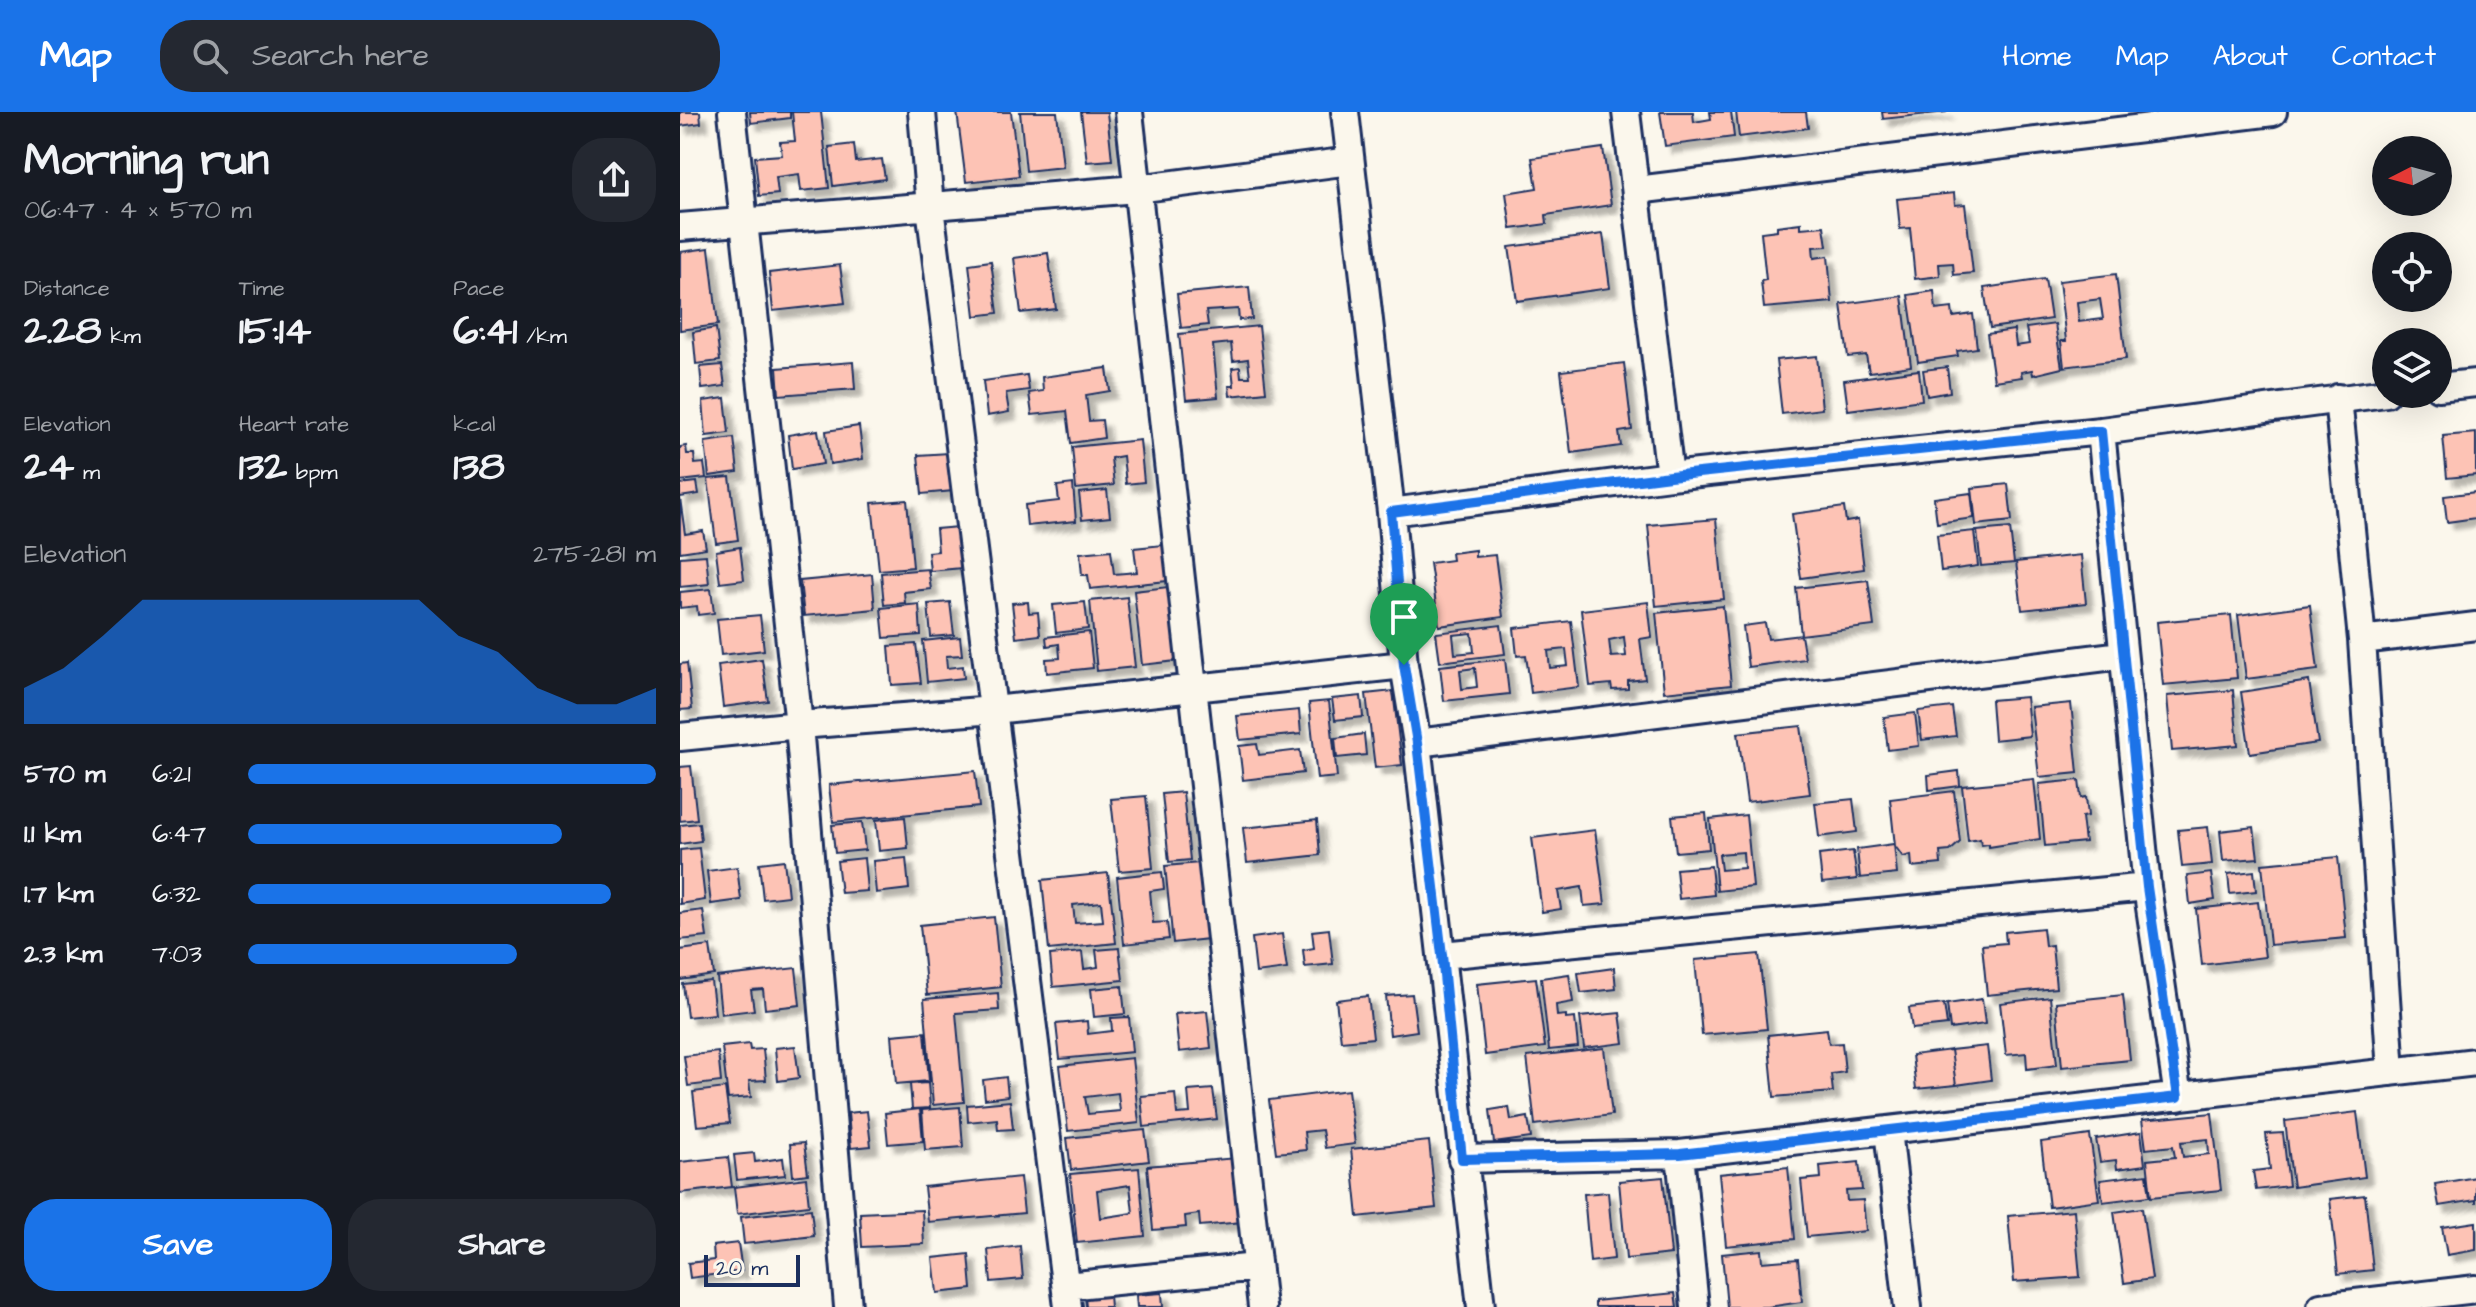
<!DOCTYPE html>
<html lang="en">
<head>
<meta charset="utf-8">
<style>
  :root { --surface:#171b24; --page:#242831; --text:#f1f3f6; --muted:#9ea1a6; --accent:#1a73e8 }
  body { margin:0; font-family:"Architects Daughter",sans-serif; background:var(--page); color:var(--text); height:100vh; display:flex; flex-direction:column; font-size:30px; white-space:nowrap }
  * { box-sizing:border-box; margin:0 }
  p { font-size:26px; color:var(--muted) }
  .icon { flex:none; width:44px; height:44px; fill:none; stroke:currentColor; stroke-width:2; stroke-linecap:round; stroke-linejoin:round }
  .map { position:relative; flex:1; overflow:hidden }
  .drawer { display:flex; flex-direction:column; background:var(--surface); width:680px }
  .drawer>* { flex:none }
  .needle { width:52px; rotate:264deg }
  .fabs { position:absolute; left:1692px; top:24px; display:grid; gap:16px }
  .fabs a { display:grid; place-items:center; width:80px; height:80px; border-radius:50%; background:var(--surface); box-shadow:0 8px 32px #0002; font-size:40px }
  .scale { position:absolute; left:24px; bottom:20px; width:96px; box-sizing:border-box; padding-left:8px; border:4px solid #1b2f5e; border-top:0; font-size:22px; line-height:28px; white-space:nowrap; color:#1b2f5e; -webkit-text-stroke:6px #fbf7ec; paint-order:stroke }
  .pin { position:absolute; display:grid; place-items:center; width:68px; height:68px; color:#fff; margin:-82px -34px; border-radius:50% 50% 50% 0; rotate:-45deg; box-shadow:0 0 8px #0007 }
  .pin .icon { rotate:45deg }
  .round { display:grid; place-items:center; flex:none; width:84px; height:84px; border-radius:32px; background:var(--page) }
  .overview { display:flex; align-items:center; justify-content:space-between; height:136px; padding:0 24px }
  h1 { font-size:44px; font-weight:700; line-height:60px }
  .figures { display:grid; grid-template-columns:repeat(3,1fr); gap:12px; height:136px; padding:8px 24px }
  .figures div { display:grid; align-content:center }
  .figures b { font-size:40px; font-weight:700 }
  .figures small { font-size:22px; font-weight:400 }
  .figures p { font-size:22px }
  .chart { height:224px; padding:16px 24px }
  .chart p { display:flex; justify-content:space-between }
  .chart svg { width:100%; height:144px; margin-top:8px; fill:var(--accent); opacity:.7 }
  .cta { display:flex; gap:16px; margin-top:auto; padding:16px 24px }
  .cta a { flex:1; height:92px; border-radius:32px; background:var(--accent); color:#fff; font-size:32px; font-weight:700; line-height:92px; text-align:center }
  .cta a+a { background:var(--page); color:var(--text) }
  ul { padding:0 24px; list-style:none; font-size:26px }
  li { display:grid; grid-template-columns:128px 96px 1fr; align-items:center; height:60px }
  li i { height:20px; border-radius:10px; background:var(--accent) }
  header { display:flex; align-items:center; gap:48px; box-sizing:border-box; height:112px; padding:0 40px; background:var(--accent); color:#fff }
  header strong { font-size:38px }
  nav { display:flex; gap:44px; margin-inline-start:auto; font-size:28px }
  .search { width:560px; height:72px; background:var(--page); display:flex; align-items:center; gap:20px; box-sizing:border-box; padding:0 28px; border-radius:32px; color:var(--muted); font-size:30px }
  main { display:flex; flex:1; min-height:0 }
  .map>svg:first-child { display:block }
  .building { fill:#fdc3b5; stroke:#1b2f5e; stroke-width:2; fill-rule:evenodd; filter:url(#shadow) }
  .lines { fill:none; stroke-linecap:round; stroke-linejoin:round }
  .street-casing { stroke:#1b2f5e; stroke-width:32 }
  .street { stroke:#fbf7ec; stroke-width:26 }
  .route-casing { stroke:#fff; stroke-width:16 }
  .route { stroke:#1a73e8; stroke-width:10 }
</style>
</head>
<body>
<header>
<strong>Map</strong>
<div class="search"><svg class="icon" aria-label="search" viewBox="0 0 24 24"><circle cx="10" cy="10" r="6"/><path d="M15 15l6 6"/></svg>Search here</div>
<nav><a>Home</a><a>Map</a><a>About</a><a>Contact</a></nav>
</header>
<main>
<section class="drawer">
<div class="overview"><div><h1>Morning run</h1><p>06:47 · 4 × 570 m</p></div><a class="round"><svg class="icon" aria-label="share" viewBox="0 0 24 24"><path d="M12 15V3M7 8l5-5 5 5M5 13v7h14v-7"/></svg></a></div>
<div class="figures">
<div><p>Distance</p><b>2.28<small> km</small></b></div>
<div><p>Time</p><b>15:14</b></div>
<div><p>Pace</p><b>6:41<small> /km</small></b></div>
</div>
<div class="figures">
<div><p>Elevation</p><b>24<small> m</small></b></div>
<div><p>Heart rate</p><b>132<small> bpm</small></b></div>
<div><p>kcal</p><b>138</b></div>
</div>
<div class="chart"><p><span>Elevation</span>275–281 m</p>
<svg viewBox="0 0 160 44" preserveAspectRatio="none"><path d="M0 44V33L10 27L20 17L30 6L40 6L50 6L60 6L70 6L80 6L90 6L100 6L110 17L120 22L130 33L140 38L150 38L160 33V44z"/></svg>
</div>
<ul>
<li><b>570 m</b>6:21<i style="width:100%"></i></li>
<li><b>1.1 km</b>6:47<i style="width:77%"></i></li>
<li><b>1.7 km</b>6:32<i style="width:89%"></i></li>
<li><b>2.3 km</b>7:03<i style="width:66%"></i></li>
</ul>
<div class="cta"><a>Save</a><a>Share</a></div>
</section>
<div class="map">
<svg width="1796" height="1195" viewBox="0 0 1796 1195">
  <defs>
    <filter id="shadow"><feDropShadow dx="7" dy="7" stdDeviation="2" flood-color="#0004"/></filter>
  </defs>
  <rect width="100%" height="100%" fill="#fbf7ec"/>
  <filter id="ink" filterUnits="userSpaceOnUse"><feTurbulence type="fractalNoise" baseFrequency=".0125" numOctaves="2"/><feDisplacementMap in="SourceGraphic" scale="16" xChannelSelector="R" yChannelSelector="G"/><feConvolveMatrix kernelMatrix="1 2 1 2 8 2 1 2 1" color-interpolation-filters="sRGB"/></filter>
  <g filter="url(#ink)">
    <path class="building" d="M0 0H20L21 11 0 14Z
      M70 0H110V6L71 11Z
      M112 0H141L149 76 121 79 119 62 96 65 98 82 79 84 75 45 102 43 100 30 115 29Z
      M277 0H331L339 64 286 70Z
      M340 0H377L383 55 346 59Z
      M401 0H427L432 48 407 50Z
      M980 0H1013L1014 10 1031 7 1030 0H1051L1054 25 985 34Z
      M1056 0H1126L1128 16 1059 25Z
      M1202 0H1267L1203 7Z
      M174 32 176 50 202 47 205 67 153 74 149 35Z
      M923 36 931 93 866 103 867 112 831 117 826 81 857 76 852 46Z
      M1274 81 1275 93 1285 92 1293 161 1274 163 1273 151 1259 152 1260 164 1235 167 1230 116 1220 117 1217 87Z
      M1121 111V116L1144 114 1147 134 1133 135 1134 146 1148 144 1152 190 1084 196 1081 169 1086 168 1081 120 1097 118V114Z
      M923 122 930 176 837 189 829 135Z
      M29 136 38 213 0 218V140Z
      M368 141 376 197 341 201 334 146Z
      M311 149 318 201 295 204 289 152Z
      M160 153 165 191 93 199 89 161Z
      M1436 162 1446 247 1384 255 1381 229H1386L1379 169ZM1420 187 1423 207 1399 210 1397 190Z
      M1365 167 1371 207 1310 216 1304 176Z
      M569 175 572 207 559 208 558 197 526 199 528 213 501 216 497 182Z
      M1254 179 1256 198 1272 196 1273 205 1293 202 1297 236 1277 239 1278 244 1238 250 1228 183Z
      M1222 184 1231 254 1189 260 1186 243 1168 245 1161 192Z
      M1375 212 1382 256 1353 263 1352 258 1341 260 1342 265 1314 269 1307 222 1334 218 1336 234 1349 232 1346 216Z
      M579 214 586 280 550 284 549 274H554L552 256 560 255 561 265H570L568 247 553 249 551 231 533 233 538 285 506 288 499 222Z
      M36 216 40 249 16 252 13 220Z
      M1137 244 1142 297 1102 302 1096 248Z
      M173 250 175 277 99 283 97 256Z
      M944 251 952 318 939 320 941 334 891 341 881 259Z
      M42 253 45 274 22 277 20 255Z
      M1267 255 1270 280 1247 284 1243 258Z
      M427 256 430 279 406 283 409 309 422 308 424 326 391 331 387 299 352 303 349 281 363 279 362 265Z
      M1239 258 1242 288 1168 298 1164 268Z
      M347 263 349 278 326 281 329 300 307 304 303 269Z
      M45 286 49 321 26 324 23 289Z
      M179 314 183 347 150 352 146 319Z
      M138 318 143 352 112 357 108 323Z
      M1796 321V363L1767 366 1763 324Z
      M54 326 58 360 29 364 25 330Z
      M460 328 464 370 446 372 443 344 431 346 434 373 396 377 392 335Z
      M6 334 7 342H14L15 352 24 351 26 366 0 369V335Z
      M269 341 273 379 242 382 238 343Z
      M50 365 58 428 36 431 28 367Z
      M17 370 19 382 0 385V372Z
      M393 372 396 409 347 414 345 393 379 389 377 374Z
      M1328 372 1332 409 1296 413 1292 376Z
      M427 378 430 405 402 408 399 381Z
      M1796 380V406L1767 410 1764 384Z
      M1291 381 1294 406 1257 411 1254 386Z
      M0 386 5 422 23 419 26 436 0 440Z
      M227 388 233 455 199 458 192 391Z
      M1164 395 1166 410 1178 408 1184 457 1121 466 1112 402Z
      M1036 407 1044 487 976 494 968 413Z
      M278 415 282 456 250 459 248 440 258 439 256 417Z
      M1330 416 1334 451 1301 454 1297 419Z
      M1294 419 1298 454 1261 459 1257 423Z
      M483 433 487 469 410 477 408 463H402L400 441 431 438 434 462 457 460 454 436Z
      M60 435 64 468 40 471 36 439Z
      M795 438V445L815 443 823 505 759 514 750 451 772 448 771 441Z
      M26 443 29 472 0 475V445Z
      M1401 443 1406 491 1342 498 1336 450Z
      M248 457 251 477 224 480 225 491 204 493 201 461Z
      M192 462 195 497 124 504 120 469Z
      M1188 468 1194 514 1121 523 1116 476Z
      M488 475 496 549 462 553 454 479Z
      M31 477 34 501 18 503 17 494 0 496V480Z
      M447 485 455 555 417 559 410 489Z
      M270 490 274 523 251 525 248 492Z
      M348 490 349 501 358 500 360 523 336 526 332 491Z
      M405 490 408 517 376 521 373 493Z
      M968 490 972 525 960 527 965 567 948 569V577L932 578 931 572 910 574 901 498ZM944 525 946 544 931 545 929 528Z
      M239 492 241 523 204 526 201 496Z
      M1630 493 1638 558 1566 567 1558 503Z
      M1043 494 1051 573 984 580 976 501Z
      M80 503 84 538 41 543 37 507Z
      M1551 503 1557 566 1483 573 1477 510Z
      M891 509 899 575 851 581 846 543 837 544 834 516ZM886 537 888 554 870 556 868 539Z
      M1085 511 1088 527 1121 523 1125 547 1068 555 1063 514Z
      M821 513 825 542 760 550 756 521ZM792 521 794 540 775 542 773 523Z
      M409 520 413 556 367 561 366 547 380 546 379 532 367 534 366 525Z
      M280 525 282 543 266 544 267 556 283 554 284 566 247 570 243 529Z
      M236 532 241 571 212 573 209 534Z
      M82 547 88 589 43 595 38 553Z
      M825 547 829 582 764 589 760 554ZM795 556 797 575 782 577 780 558Z
      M7 551 12 597 0 598V552Z
      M1629 569 1638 631 1570 641 1561 580Z
      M1553 578 1558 633 1492 639 1487 584Z
      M713 579 722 653 695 656 686 582Z
      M681 584 683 605 655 608 652 587Z
      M1346 585 1350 624 1314 628 1311 588Z
      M649 589 657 665 637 667 629 591Z
      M1391 591 1398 661 1359 665 1351 595Z
      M1272 595 1276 624 1242 628 1238 599Z
      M619 598 621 622 560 628 557 604Z
      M1235 601 1239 634 1208 638 1204 605Z
      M1121 614 1130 682 1067 690 1058 621Z
      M684 622 686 643 657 646 655 626Z
      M577 632 579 643 620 638 623 661 563 668 559 634Z
      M11 654 17 707 0 709V655Z
      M295 659 299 695 153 710 149 673Z
      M1279 659 1280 674 1249 678 1248 663Z
      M1354 667 1360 727 1309 735V732L1301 733 1300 727 1288 729 1282 674Z
      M1399 668 1401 686 1406 685 1408 704 1402 705 1405 730 1365 734 1359 672Z
      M1274 679 1280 730 1270 739 1260 740 1261 752 1232 755 1231 743 1223 745 1215 734 1210 687Z
      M503 680 510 748 489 750 482 682Z
      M466 684 473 756 439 759 431 687Z
      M1173 687 1177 720 1139 725 1135 691Z
      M1026 701 1029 737 996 740 992 704Z
      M1066 703 1073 775 1037 779 1030 707ZM1063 740 1064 756 1041 758 1039 742Z
      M225 705 228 736 199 739 196 708Z
      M637 708 640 743 567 751 563 716Z
      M182 710 185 738 155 741 152 713Z
      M19 711 21 729 0 732V713Z
      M1528 715 1532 752 1502 755 1498 718Z
      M1574 715 1578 746 1543 749 1540 719Z
      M915 718 925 792 904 794 902 775 878 779 881 797 862 800 852 726Z
      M1214 732 1217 762 1180 766 1177 737Z
      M19 736 25 788 0 792V738Z
      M1173 739 1177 767 1142 771 1139 743Z
      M1658 745 1666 826 1590 833 1582 752Z
      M184 746 187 779 161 781 157 749Z
      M226 746 229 777 196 781 193 749Z
      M104 748 108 784 83 787 79 751Z
      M520 751 528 827 493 831 485 754Z
      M1031 754 1034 783 999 787 996 757Z
      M57 755 61 788 31 792 27 759Z
      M1574 759 1576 779 1550 782 1548 762Z
      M482 760 484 777 470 779 473 811 487 810 489 827 444 832 437 765Z
      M428 761 436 831 369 838 362 768ZM421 790 423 809 395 811 393 793Z
      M1531 761 1535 788 1510 792 1507 764Z
      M1578 790 1585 845 1522 853 1516 797Z
      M23 798 27 825 0 828V801Z
      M314 805 321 875 247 883 240 813Z
      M1363 816 1365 834 1372 833 1376 876 1307 883 1302 833 1326 831 1325 820Z
      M649 817 653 852 625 855 623 838 634 836 632 819Z
      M602 822 607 857 576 861 572 826Z
      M30 834 34 863 0 868V838Z
      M439 836 443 868 373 875 370 843 402 840 404 857 418 855 416 838Z
      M1079 842 1087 917 1022 923 1015 848Z
      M116 856 120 893 85 897 83 877 71 878 74 898 41 902 37 865Z
      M934 856 936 877 901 881 898 861Z
      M889 862 893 890 876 893 877 904 886 903V907L895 906 898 935 869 938 861 866Z
      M856 866 865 935 805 943 797 872Z
      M31 869 35 902 7 905 3 872Z
      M442 874 445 902 414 905 411 877Z
      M318 881 319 898 276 901 284 990 253 993 244 887Z
      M732 882 737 919 710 923 706 884Z
      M1443 883 1450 948 1382 955 1376 890Z
      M688 884 693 926 661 929 656 888Z
      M1370 885 1377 953 1347 957 1346 941 1326 943 1320 891Z
      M1302 887 1305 912 1270 917 1267 892Z
      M1264 892 1267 913 1232 917 1229 896Z
      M527 899 531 936 499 940 495 902Z
      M940 901 944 931 904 936 900 905Z
      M449 905 452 940 380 947 376 912 407 909 408 922 432 919 431 906Z
      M1147 917 1149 932 1162 931 1165 960 1151 962 1153 980 1094 985 1088 923Z
      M245 920 249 969 216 972 212 923Z
      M69 932 70 938 83 937 86 968 69 969 71 985 48 987 42 935Z
      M115 934 119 966 98 969 95 936Z
      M1307 934 1311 968 1276 973 1271 938Z
      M924 936 932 1003 855 1013 847 945Z
      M1271 938 1276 973 1236 977 1232 943Z
      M38 940 41 970 8 974 4 944Z
      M452 946 459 1011 388 1019 380 954ZM438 981 440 999 408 1002 405 985Z
      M326 965 328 984 305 987 303 968Z
      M248 971 250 996 232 997 230 972Z
      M45 976 50 1011 17 1014 13 980Z
      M533 977 537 1007 464 1015 461 984 495 981 497 1002 510 1001 508 979Z
      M668 978 675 1032 645 1036 642 1018 624 1020 626 1038 596 1041 589 988Z
      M330 989 333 1017 318 1018 317 1007 288 1010 287 993Z
      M280 995 283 1035 245 1038 242 998Z
      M829 995 831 1008 848 1005 851 1026 814 1031 810 998Z
      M240 997 243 1029 208 1032 205 1001Z
      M187 999 191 1034 171 1036 168 1001Z
      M1677 1000 1685 1065 1613 1075 1605 1009Z
      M1532 1001 1541 1078 1471 1085 1467 1048 1495 1045 1493 1034 1466 1037 1462 1008ZM1528 1027 1529 1042 1503 1045 1501 1030Z
      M465 1018 469 1049 391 1058 387 1026Z
      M1461 1020 1465 1053 1437 1057 1436 1048 1420 1050 1416 1027Z
      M1603 1021 1609 1074 1576 1078 1573 1059 1590 1057 1586 1022Z
      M1410 1023 1419 1088 1369 1095 1361 1030Z
      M749 1029 756 1096 678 1105 671 1037Z
      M124 1031 128 1062 113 1064 110 1032Z
      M74 1041 75 1050 103 1046 105 1063 57 1068 54 1043Z
      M48 1045 52 1075 0 1081V1050Z
      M556 1046 562 1110 520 1114 519 1102 505 1104 506 1115 473 1118 467 1054Z
      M1179 1050 1182 1078 1166 1079 1167 1089 1183 1088 1186 1119 1127 1125 1121 1068 1141 1066 1140 1054Z
      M1108 1055 1115 1127 1046 1134 1039 1062Z
      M459 1056 465 1124 397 1131 390 1062ZM450 1073 453 1101 420 1106 417 1078Z
      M1467 1062 1470 1084 1423 1090 1420 1068Z
      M340 1065 344 1101 248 1110 244 1075Z
      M983 1065 991 1142 946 1147 939 1069Z
      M1796 1065V1091V1088L1759 1094 1755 1072Z
      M126 1066 129 1093 57 1102 54 1075Z
      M928 1080 934 1147 910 1150 904 1082Z
      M1685 1083 1693 1158 1658 1162 1650 1087Z
      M1462 1096 1472 1167 1444 1171 1434 1100Z
      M131 1097 134 1124 64 1132 61 1105Z
      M242 1098 244 1132 182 1135 180 1101Z
      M1394 1098 1400 1165 1334 1170 1328 1104Z
      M1796 1110V1138L1767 1143 1762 1115Z
      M58 1131 62 1159 10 1166 8 1151 34 1148 33 1134Z
      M340 1134 343 1167 311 1170 308 1138Z
      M1081 1138 1082 1150 1118 1147 1122 1190 1088 1195H1047L1042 1142Z
      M289 1142 292 1177 257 1181 253 1146Z
      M482 1181 483 1195H457L456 1183Z
      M995 1181 997 1195H915V1189Z
      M429 1183 430 1195H406L405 1185Z"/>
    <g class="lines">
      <g class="street-casing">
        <path id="street" d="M52 0 119 613 168 1195
          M242 0 250 95 388 1195
          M449 0 582 1195
          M665 0 711 400 724 553 737 631 801 1195
          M946 0 990 364
          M957 78 1593 0
          M0 115 456 77 670 49
          M1758 275 1796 271
          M1658 286 1682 528 1711 960
          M1421 319 1467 775 1498 985
          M711 400 990 364 1421 319 1706 281
          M1682 528 1796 514
          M0 625 119 613 314 598 724 553
          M737 631 1442 543
          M762 843 1467 775
          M1208 1018 1228 1195
          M1000 1042 1015 1195
          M782 1047 1000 1042 1796 950
          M386 1174 577 1155
          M1641 1195 1796 1177"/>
      </g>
      <use href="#street" class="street"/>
    </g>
  </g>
  <g class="lines" filter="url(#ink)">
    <g class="route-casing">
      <path id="route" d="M1421 319 1467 775 1498 985 1000 1042 782 1047 762 843 737 631 724 553 711 400 990 364Z"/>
    </g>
    <use href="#route" class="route"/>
  </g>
</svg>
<div class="fabs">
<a><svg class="needle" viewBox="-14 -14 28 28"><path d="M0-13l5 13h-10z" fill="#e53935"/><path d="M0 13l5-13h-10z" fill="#9ea1a6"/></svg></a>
<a><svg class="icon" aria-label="locate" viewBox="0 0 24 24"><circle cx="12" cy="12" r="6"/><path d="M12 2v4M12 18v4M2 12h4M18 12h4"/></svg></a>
<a><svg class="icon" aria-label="layers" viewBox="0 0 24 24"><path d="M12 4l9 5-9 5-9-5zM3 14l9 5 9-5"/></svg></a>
</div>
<div class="scale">20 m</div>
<div class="pin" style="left:724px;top:553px;background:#1e9e55"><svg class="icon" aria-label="arrive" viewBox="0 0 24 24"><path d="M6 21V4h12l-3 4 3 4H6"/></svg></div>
</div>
</main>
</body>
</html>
